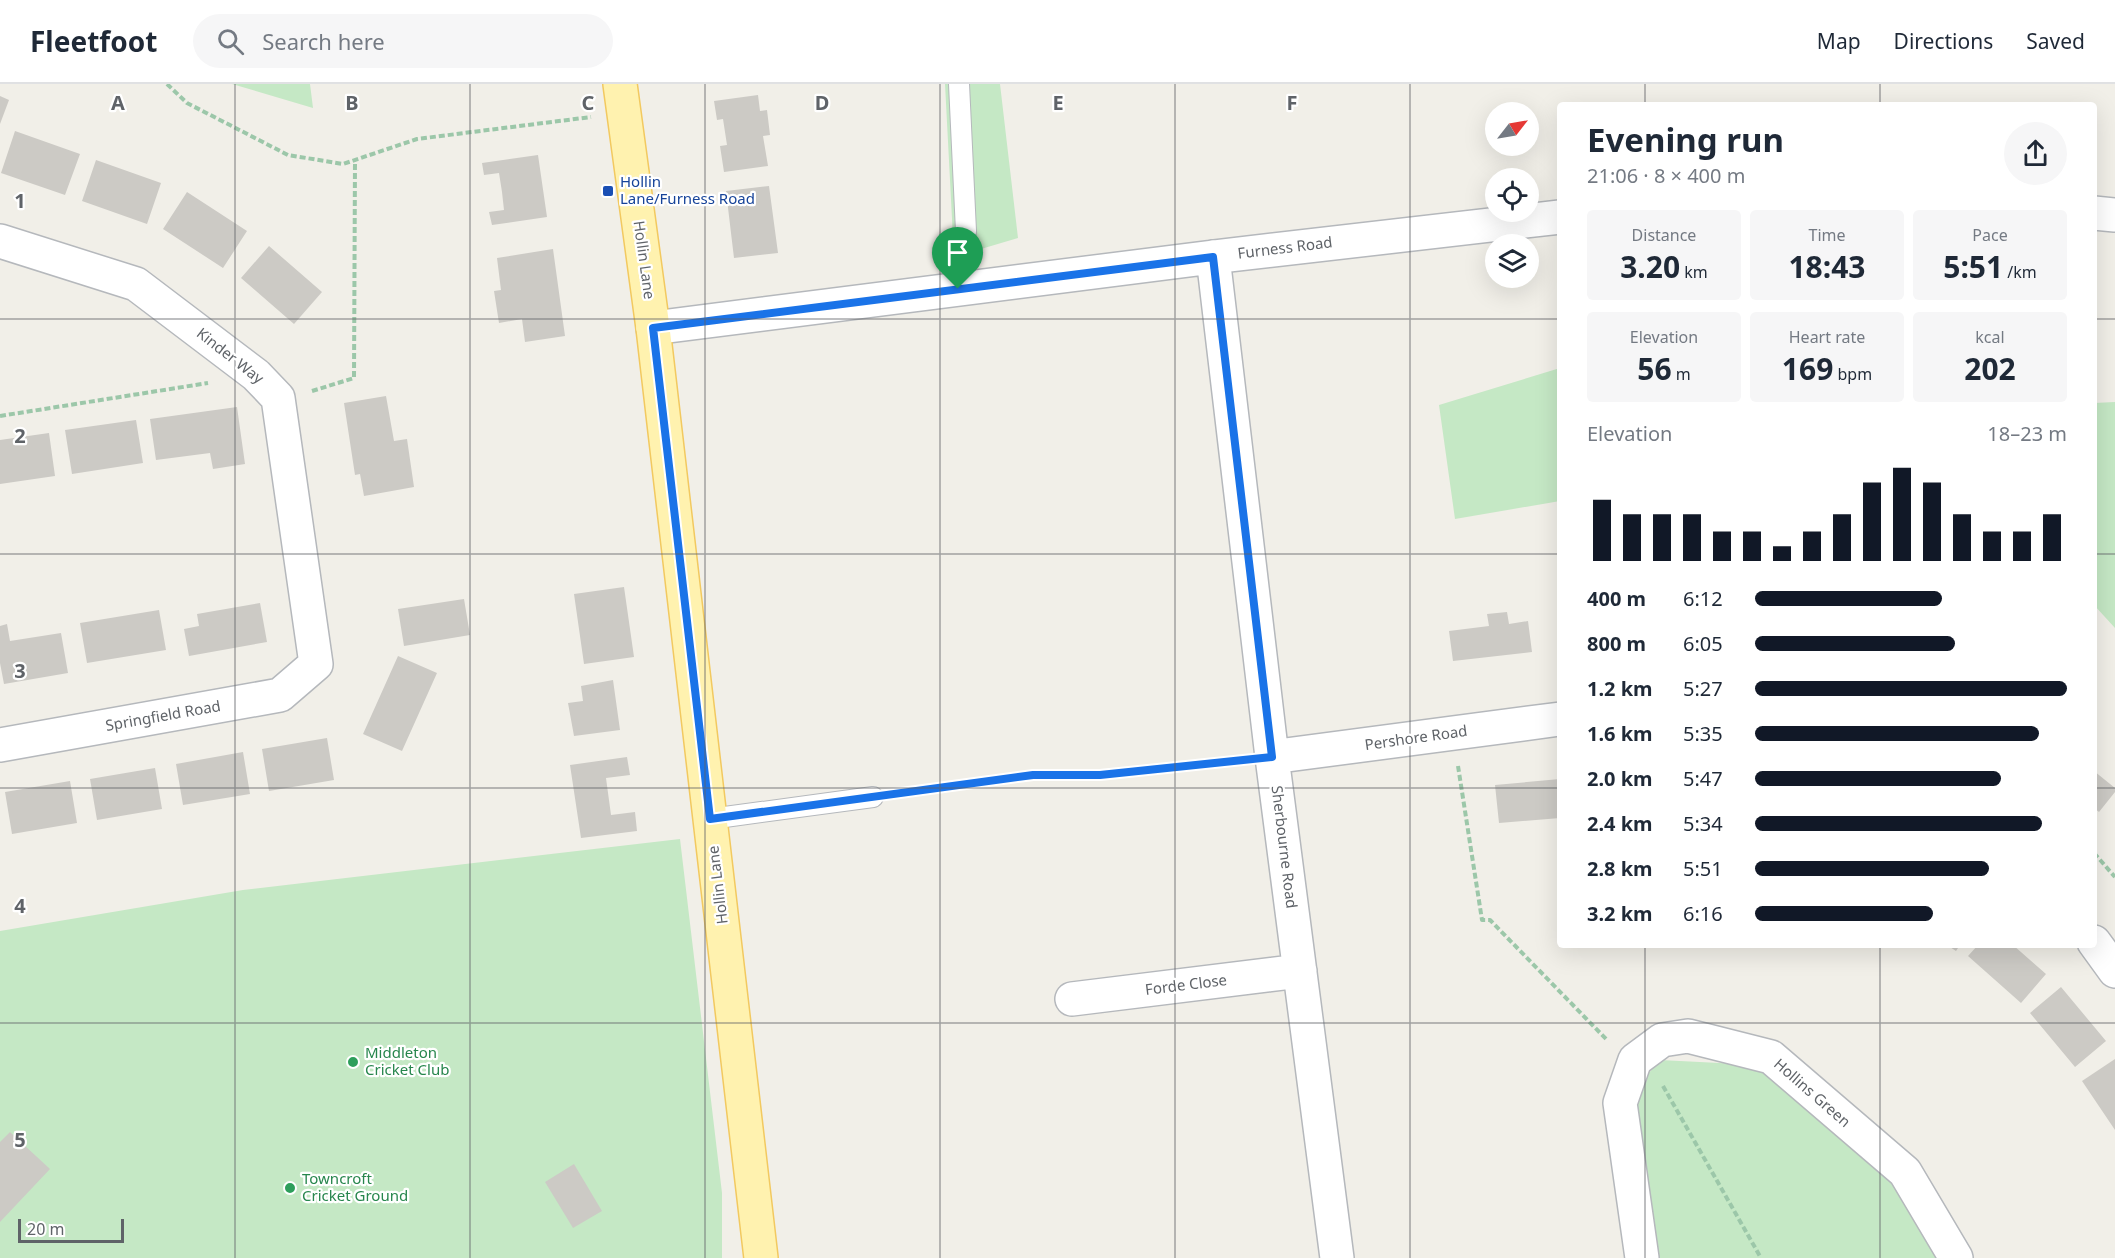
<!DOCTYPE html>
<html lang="en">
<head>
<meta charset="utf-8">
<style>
  :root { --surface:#fff; --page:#f6f6f7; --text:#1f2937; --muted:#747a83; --line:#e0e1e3; --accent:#111827 }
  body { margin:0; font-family:"Noto Sans",sans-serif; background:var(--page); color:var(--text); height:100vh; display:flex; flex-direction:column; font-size:22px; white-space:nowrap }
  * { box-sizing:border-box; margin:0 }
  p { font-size:20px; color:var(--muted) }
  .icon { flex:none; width:33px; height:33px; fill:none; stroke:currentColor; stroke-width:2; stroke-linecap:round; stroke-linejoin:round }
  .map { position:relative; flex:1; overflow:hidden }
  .details { position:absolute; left:1557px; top:18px; width:540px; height:846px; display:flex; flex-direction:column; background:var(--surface); border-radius:6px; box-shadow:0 6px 24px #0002 }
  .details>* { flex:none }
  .needle { width:39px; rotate:59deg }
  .controls { position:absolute; left:1485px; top:18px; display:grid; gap:12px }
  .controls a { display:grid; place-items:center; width:54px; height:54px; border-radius:50%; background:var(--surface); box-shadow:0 6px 24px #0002; font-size:30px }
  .scale { position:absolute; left:18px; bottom:15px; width:106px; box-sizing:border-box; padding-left:6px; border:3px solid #5f6368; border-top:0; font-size:16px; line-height:21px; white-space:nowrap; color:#5f6368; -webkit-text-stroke:4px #fff; paint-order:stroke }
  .pin { position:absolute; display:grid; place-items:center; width:51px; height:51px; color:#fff; margin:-62px -26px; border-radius:50% 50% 50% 0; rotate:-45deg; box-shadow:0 0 6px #0007 }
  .pin .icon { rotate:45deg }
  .round { display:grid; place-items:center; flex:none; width:63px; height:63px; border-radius:32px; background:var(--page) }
  .headline { display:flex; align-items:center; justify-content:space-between; height:102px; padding:0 30px }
  h1 { font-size:33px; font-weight:700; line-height:45px }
  .stats { display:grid; grid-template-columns:repeat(3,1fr); gap:9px; height:102px; padding:6px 30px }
  .stats div { display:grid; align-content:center; border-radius:6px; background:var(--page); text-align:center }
  .stats b { font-size:30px; font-weight:700 }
  .stats small { font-size:16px; font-weight:400 }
  .stats p { font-size:16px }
  .chart { height:168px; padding:12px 30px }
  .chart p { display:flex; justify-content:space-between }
  .chart svg { width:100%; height:108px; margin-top:6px; stroke:var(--accent); stroke-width:6 }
  ul { padding:0 30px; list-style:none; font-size:20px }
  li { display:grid; grid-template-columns:96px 72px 1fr; align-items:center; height:45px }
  li i { height:15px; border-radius:8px; background:var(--accent) }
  header { display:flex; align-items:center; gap:36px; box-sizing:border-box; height:84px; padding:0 30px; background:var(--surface); border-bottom:2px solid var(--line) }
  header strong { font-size:28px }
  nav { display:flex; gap:33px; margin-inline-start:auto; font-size:21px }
  .search { width:420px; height:54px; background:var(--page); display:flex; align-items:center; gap:15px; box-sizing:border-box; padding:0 21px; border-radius:33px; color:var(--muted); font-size:22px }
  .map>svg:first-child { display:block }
  .green { fill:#c5e8c5 }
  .building { fill:#cccac5 }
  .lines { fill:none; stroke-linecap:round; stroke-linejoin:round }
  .lane-casing { stroke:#b5b8bc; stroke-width:22 }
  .street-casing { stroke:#b5b8bc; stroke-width:36 }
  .primary-casing { stroke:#f2c960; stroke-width:36 }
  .path { stroke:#9cc7a9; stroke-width:4; stroke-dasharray:6 3; stroke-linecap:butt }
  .lane { stroke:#fff; stroke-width:20 }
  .street { stroke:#fff; stroke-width:33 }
  .primary { stroke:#fff2af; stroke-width:33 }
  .route-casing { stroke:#fff; stroke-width:12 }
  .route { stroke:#1a73e8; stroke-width:8 }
  .grid { fill:none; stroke:#5f6368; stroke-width:1.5; stroke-opacity:0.55 }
  .transit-dot { fill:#1a4fb4; stroke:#fff; stroke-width:2 }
  .leisure-dot { fill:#2e9e5b; stroke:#fff; stroke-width:2 }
  .labels { text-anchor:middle; stroke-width:4.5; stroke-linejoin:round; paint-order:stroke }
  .transit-label { font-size:15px; fill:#164399; stroke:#fff; text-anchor:start }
  .street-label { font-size:15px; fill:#5f6368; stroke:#fff }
  .leisure-label { font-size:15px; fill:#27864d; stroke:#fff; text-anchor:start }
  .grid-label { font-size:20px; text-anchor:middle; font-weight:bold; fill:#5f6368; stroke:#fff; stroke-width:4.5; stroke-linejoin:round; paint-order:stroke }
</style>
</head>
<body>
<header>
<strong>Fleetfoot</strong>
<div class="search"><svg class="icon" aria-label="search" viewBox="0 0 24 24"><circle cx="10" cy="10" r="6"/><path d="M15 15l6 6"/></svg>Search here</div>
<nav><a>Map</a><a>Directions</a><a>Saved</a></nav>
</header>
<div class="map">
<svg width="2115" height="1174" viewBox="0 0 2115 1174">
  <rect width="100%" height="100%" fill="#f1efe8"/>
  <path class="green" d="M232 0H310L313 24Z
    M945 0H1000L1018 154 954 173Z
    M1560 284V417L1455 435 1439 321Z
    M2115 318V544L2094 521V319Z
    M680 755 722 1109V1174H0V847L243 806Z
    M1660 976 1759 981 1903 1099 1946 1174H1653L1635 1005Z"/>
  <path class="building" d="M758 11 760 27 767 26 770 51 763 52 768 82 724 88 720 62 727 61 723 35 717 36 714 17Z
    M0 12 9 16 0 40Z
    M15 47 80 70 65 111 1 89Z
    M538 71 547 133 492 141 489 128 504 126 502 108 499 89 484 91 482 79Z
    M96 76 161 99 147 140 82 117Z
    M769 102 778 169 734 174 726 107Z
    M187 108 247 147 223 184 163 145Z
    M269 162 322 208 294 240 241 194Z
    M553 165 565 252 525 258 522 235 499 239 494 207 501 206 497 174Z
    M386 312 394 357 407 355 414 403 364 412 360 390 355 391 344 319Z
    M237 323 245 380 213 385 210 369 156 376 150 335Z
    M136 336 143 379 72 390 65 346Z
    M49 349 55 392 0 400V356Z
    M624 503 634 573 584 580 574 510Z
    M464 515 470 551 404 562 398 525Z
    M260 519 267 558 189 572 184 545 199 542 197 530Z
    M159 526 166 566 87 579 80 539Z
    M1507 528 1509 540 1528 537 1532 568 1453 577 1449 547 1489 542 1487 530Z
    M7 540 10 557 61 549 68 589 4 600 0 579V542Z
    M398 572 437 589 402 667 363 650Z
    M613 596 620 646 574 652 568 619 583 617 581 602Z
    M327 654 334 696 269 707 262 665Z
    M243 668 250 710 183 721 176 680Z
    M627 673 630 691 606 694 611 731 635 728 637 747 581 754 570 681Z
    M155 684 162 725 97 736 90 695Z
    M2094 687 2115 704V708L2099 728 2094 724Z
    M1560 695V734L1499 739 1495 701Z
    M70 697 77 739 12 750 5 708Z
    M1947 861H1960L1956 867Z
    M1978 861H2013L2046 890 2021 919 1968 872Z
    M2061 903 2106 957 2075 983 2030 929Z
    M2115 975V1046L2082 997Z
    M10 1048 50 1085 0 1138V1058Z
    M574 1080 602 1127 573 1144 545 1098Z"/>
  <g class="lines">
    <g class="lane-casing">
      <path id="lane" d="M958 205 966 147 959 0
        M710 735 873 713"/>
    </g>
    <g class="street-casing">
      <path id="street" d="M2094 129 2115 131
        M0 157 136 200 256 291 278 314 316 580 280 611 0 661
        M1213 173 1272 673 1337 1174
        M653 244 1213 173 1560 133
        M1272 673 1560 635
        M2094 858 2115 887
        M1072 915 1300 887
        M1642 1174 1620 1019 1635 976 1662 956 1688 952 1771 973 1905 1088 1956 1174"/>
    </g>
    <g class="primary-casing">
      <path id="primary" d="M620 0 653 244 761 1174"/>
    </g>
    <path class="path" d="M167 0 187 19 288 71 343 80 417 55 591 33
      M312 307 354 294 355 76
      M0 332 208 299
      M1458 682 1482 836H1490L1607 956
      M900 709 1033 691H1100L1239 677
      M2094 769 2115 793
      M1663 1002 1761 1174"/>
    <use href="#lane" class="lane"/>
    <use href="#street" class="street"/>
    <use href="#primary" class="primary"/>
  </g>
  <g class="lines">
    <g class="route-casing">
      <path id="route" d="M1213 173 1272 673 1100 691H1033L710 735 653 244Z"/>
    </g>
    <use href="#route" class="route"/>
  </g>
  <path class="grid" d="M235 0V1174M470 0V1174M705 0V1174M940 0V1174M1175 0V1174M1410 0V1174M1645 0V21M1880 0V21M0 235H1560M2094 235H2115M0 470H1560M2094 470H2115M0 704H1560M2094 704H2115M1645 861V1174M1880 861V1174M0 939H2115"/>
  <rect class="transit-dot" x="602" y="101" width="12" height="12" rx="3"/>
  <g class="leisure-dot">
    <circle cx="353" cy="978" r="6"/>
    <circle cx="290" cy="1104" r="6"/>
  </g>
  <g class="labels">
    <g class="transit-label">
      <text x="620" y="103">Hollin<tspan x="620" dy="17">Lane/Furness Road</tspan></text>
    </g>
    <g class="street-label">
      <text transform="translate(1285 164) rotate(-7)" y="5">Furness Road</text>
      <text transform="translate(644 176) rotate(82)" y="5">Hollin Lane</text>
      <text transform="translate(230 272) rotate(38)" y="5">Kinder Way</text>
      <text transform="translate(163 632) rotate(-10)" y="5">Springfield Road</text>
      <text transform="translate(1416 654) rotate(-8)" y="5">Pershore Road</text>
      <text transform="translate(1284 763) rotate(83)" y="5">Sherbourne Road</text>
      <text transform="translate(718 801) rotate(-97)" y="5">Hollin Lane</text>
      <text transform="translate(1186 901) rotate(-7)" y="5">Forde Close</text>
      <text transform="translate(1812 1009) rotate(41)" y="5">Hollins Green</text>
    </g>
    <g class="leisure-label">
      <text x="365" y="974">Middleton<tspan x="365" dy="17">Cricket Club</tspan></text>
      <text x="302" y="1100">Towncroft<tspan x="302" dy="17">Cricket Ground</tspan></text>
    </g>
  </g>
  <g class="grid-label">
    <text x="118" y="26">A</text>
    <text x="352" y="26">B</text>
    <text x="588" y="26">C</text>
    <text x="822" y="26">D</text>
    <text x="1058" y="26">E</text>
    <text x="1292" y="26">F</text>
    <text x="20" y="124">1</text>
    <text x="20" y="359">2</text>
    <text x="20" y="594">3</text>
    <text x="20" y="829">4</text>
    <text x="20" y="1063">5</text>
  </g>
</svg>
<div class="controls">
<a><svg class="needle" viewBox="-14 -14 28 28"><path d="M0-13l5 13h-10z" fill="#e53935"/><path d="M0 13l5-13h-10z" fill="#747a83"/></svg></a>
<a><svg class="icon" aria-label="locate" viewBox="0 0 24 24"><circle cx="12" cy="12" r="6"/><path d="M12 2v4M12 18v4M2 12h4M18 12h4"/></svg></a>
<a><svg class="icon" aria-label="layers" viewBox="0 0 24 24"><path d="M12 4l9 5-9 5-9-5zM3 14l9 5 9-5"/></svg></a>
</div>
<div class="scale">20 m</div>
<div class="pin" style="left:958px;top:205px;background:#1e9e55"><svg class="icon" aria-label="arrive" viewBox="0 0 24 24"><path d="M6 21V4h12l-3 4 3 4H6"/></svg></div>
<section class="details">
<div class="headline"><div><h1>Evening run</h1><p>21:06 · 8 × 400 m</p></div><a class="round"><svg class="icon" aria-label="share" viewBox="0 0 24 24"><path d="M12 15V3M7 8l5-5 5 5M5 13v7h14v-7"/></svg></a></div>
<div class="stats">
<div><p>Distance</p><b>3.20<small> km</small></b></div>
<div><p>Time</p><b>18:43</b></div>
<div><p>Pace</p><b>5:51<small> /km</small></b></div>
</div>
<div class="stats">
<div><p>Elevation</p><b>56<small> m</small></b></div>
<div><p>Heart rate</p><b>169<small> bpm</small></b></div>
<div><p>kcal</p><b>202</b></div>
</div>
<div class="chart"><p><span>Elevation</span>18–23 m</p>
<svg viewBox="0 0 160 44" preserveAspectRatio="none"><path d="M5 44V19M15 44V25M25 44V25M35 44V25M45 44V32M55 44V32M65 44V38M75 44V32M85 44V25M95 44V12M105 44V6M115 44V12M125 44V25M135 44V32M145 44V32M155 44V25"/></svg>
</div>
<ul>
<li><b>400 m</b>6:12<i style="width:60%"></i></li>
<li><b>800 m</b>6:05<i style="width:64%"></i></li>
<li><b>1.2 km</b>5:27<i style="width:100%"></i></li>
<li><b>1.6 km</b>5:35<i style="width:91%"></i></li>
<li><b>2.0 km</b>5:47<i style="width:79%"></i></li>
<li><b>2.4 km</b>5:34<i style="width:92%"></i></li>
<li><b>2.8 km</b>5:51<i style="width:75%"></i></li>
<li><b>3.2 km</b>6:16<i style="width:57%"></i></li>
</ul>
</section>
</div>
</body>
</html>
